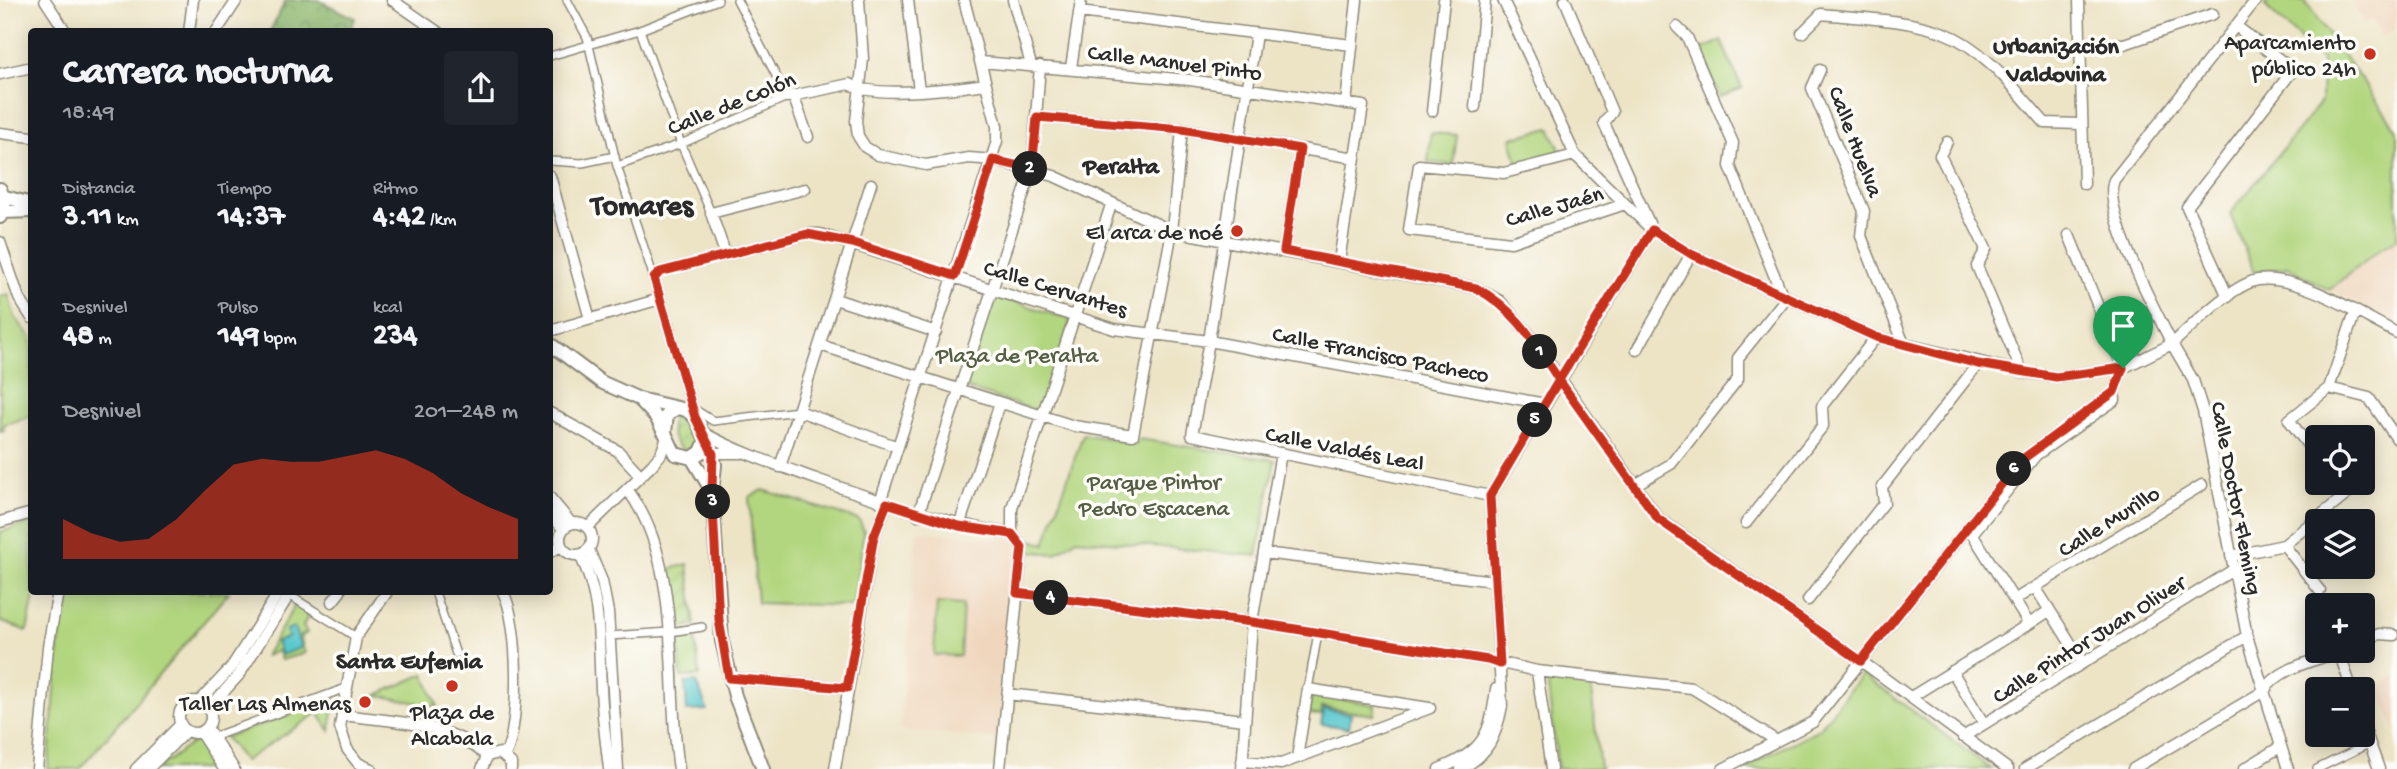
<!DOCTYPE html>
<html lang="es">
<head>
<meta charset="utf-8">
<style>
  :root { --surface:#171b24; --page:#20242c; --text:#f1f3f6; --muted:#9ea1a6; --accent:#c8321e }
  body { margin:0; font-family:"Gochi Hand",sans-serif; background:var(--page); color:var(--text); height:100vh; display:flex; flex-direction:column; font-size:26px; white-space:nowrap }
  * { box-sizing:border-box; margin:0 }
  p { font-size:23px; color:var(--muted) }
  .icon { flex:none; width:38px; height:38px; fill:none; stroke:currentColor; stroke-width:2; stroke-linecap:round; stroke-linejoin:round }
  .map { position:relative; flex:1; overflow:hidden }
  .side { position:absolute; left:28px; top:28px; width:525px; height:567px; display:flex; flex-direction:column; background:var(--surface); border-radius:7px; box-shadow:0 4px 18px #0003 }
  .side>* { flex:none }
  .tools { position:absolute; left:2305px; top:425px; display:grid; gap:14px }
  .tools a { display:grid; place-items:center; width:70px; height:70px; border-radius:7px; background:var(--surface); box-shadow:0 4px 18px #0003; font-size:35px }
  .pin { position:absolute; display:grid; place-items:center; width:60px; height:60px; color:#fff; margin:-72px -30px; border-radius:50% 50% 50% 0; rotate:-45deg; box-shadow:0 0 7px #0007 }
  .pin .icon { rotate:45deg }
  .km { position:absolute; width:35px; height:35px; margin:-18px; border-radius:50%; background:#222; color:#fff; font-size:19px; line-height:35px; text-align:center }
  .round { display:grid; place-items:center; flex:none; width:74px; height:74px; border-radius:7px; background:var(--page) }
  .head { display:flex; align-items:center; justify-content:space-between; height:119px; padding:0 35px }
  h1 { font-size:38px; font-weight:800; line-height:52px }
  .metrics { display:grid; grid-template-columns:repeat(3,1fr); gap:10px; height:119px; padding:7px 35px }
  .metrics div { display:grid; align-content:center }
  .metrics b { font-size:30px; font-weight:800 }
  .metrics small { font-size:19px; font-weight:400 }
  .metrics p { font-size:19px }
  .chart { height:196px; padding:14px 35px }
  .chart p { display:flex; justify-content:space-between }
  .chart svg { width:100%; height:126px; margin-top:7px; fill:var(--accent); opacity:.7 }
  .map>svg:first-child { display:block }
  .built { fill:#efd6bc }
  .green { fill:#b2d67f; stroke:#6e8055; stroke-width:2 }
  .forest { fill:url(#forest-crowns); stroke:#5c714c; stroke-width:2 }
  .garden { fill:url(#garden-furrows); stroke:#6e8055; stroke-width:2 }
  .water { fill:#5ac8ce; stroke:#427a7c; stroke-width:2 }
  .lines { fill:none; stroke-linecap:round; stroke-linejoin:round }
  .pedestrian-casing { stroke:#8c8878; stroke-width:10 }
  .minor-casing { stroke:#8c8878; stroke-width:13 }
  .tertiary-casing { stroke:#8c8878; stroke-width:16 }
  .pedestrian { stroke:#fff; stroke-width:7 }
  .minor { stroke:#fff; stroke-width:10 }
  .tertiary { stroke:#fff; stroke-width:12 }
  .route-casing { stroke:#fff; stroke-width:14 }
  .route { stroke:#c8321e; stroke-width:9 }
  .poi-dot { fill:#c8321e; stroke:#fdfcf7; stroke-width:2.5 }
  .labels { text-anchor:middle; stroke-width:7; stroke-linejoin:round; paint-order:stroke }
  .poi-label { font-size:23px; fill:#2b2b2b; stroke:#fdfcf7; text-anchor:end }
  .street-label { font-size:23px; fill:#2b2b2b; stroke:#fdfcf7 }
  .park-label { font-size:23px; fill:#545e44; stroke:#fdfcf7 }
  .neighbourhood-label { font-size:24px; font-weight:bold; fill:#2b2b2b; stroke:#fdfcf7 }
  .district-label { font-size:30px; font-weight:bold; fill:#2b2b2b; stroke:#fdfcf7 }
</style>
</head>
<body>
<div class="map">
<svg width="2397" height="769" viewBox="0 0 2397 769">
  <defs>
    <pattern id="forest-crowns" width="20" height="18" patternUnits="userSpaceOnUse" patternTransform="scale(1.75)"><rect width="20" height="18" fill="#8db76e"/><path d="M2 6a3 3 0 1 1 6 0M12 15a3 3 0 1 1 6 0" fill="none" stroke="#73955b"/></pattern>
    <pattern id="garden-furrows" width="10" height="10" patternUnits="userSpaceOnUse" patternTransform="scale(1.75)"><rect width="10" height="10" fill="#b2d67f"/><path d="M-1 1l2-2M0 10L10 0M9 11l2-2" fill="none" stroke="#99b86e"/></pattern>
  </defs>
  <rect width="100%" height="100%" fill="#fdfcf7"/>
  <filter id="ink" filterUnits="userSpaceOnUse"><feTurbulence type="fractalNoise" baseFrequency=".0143" numOctaves="2"/><feDisplacementMap in="SourceGraphic" scale="14" xChannelSelector="R" yChannelSelector="G"/><feConvolveMatrix kernelMatrix="1 2 1 2 8 2 1 2 1" color-interpolation-filters="sRGB"/></filter>
  <filter id="wash" filterUnits="userSpaceOnUse"><feTurbulence type="fractalNoise" baseFrequency=".00686" numOctaves="4" result="noise"/><feDisplacementMap in="SourceGraphic" scale="28" xChannelSelector="R" yChannelSelector="G"/><feGaussianBlur stdDeviation="1.57" result="paint"/><feColorMatrix in="noise" values="0 0 0 0 0 0 0 0 0 0 0 0 0 0 0 0 0 1.4 0 .05"/><feComposite in="paint" operator="in"/></filter>
  <g filter="url(#wash)">
    <rect width="100%" height="100%" fill="#ede4c6"/>
    <path class="built" d="M2351 0H2397V28L2382 37 2372 19 2365 23Z
      M2397 239V322L2329 290 2377 251Z
      M917 531 1008 539 1015 544 997 739 900 730Z
      M2397 675V732L2377 689Z"/>
    <path class="green" d="M2269 0H2304L2397 130V239L2377 251 2329 290 2288 267 2254 272 2230 214 2321 102 2322 59 2265 6Z
      M1721 41 1742 88 1720 97 1700 50Z
      M1550 128 1561 152 1518 164 1511 138Z
      M1431 133 1457 135 1453 165 1428 162Z
      M8 294 15 317 31 338V416L3 425 4 430 0 431V297Z
      M994 295 1071 320 1041 412 963 387Z
      M1083 434 1136 444 1139 439 1275 460 1257 556 1077 539 1055 554 1027 551 1024 538 1045 544Z
      M763 490 859 520 864 531 853 606 757 603 749 497Z
      M31 523 32 592H35L27 631 0 621V532Z
      M64 592H229L80 769H48Z
      M297 602 311 611 303 626 307 633 300 636 305 653 281 660 278 651 265 656Z
      M937 603 963 605 960 656 934 655Z
      M678 632H694L700 676 681 677Z
      M424 674 438 707 377 695Z
      M1862 674 1991 769H1741L1819 729Z
      M1547 678 1590 681 1600 769H1558Z
      M1312 693 1375 705 1374 715 1322 707 1321 715 1308 714Z
      M335 699 330 731 318 713 244 761 225 737Z
      M199 738 217 769H157Z"/>
    <path class="forest" d="M286 0H318L355 18 350 31H270Z"/>
    <path class="garden" d="M678 415H684L690 421 698 444 694 450 684 451C673 443 669 431 672 418Z
      M688 564 695 625 677 628 669 569Z"/>
    <path class="water" d="M294 627 301 648 281 655 276 642 289 637 286 630Z
      M697 682 707 710 687 711 685 683Z
      M1324 709 1351 714 1349 728 1321 724Z"/>
  </g>
  <g filter="url(#ink)">
    <g class="lines">
      <g class="pedestrian-casing">
        <path id="pedestrian" d="M567 0 587 37 617 166 654 278
          M640 30 681 144 711 213
          M550 56 640 30 718 0
          M550 161 582 163 615 156
          M617 166 681 144 787 97 737 0
          M694 409 713 421 799 411
          M435 592 456 654
          M289 595 356 637
          M609 636 670 632 702 627
          M1308 689 1318 633
          M213 737 346 688
          M2317 769 2370 743"/>
      </g>
      <g class="minor-casing">
        <path id="minor" d="M45 0 66 32
          M392 0 438 32
          M859 0 863 59 856 121 858 136 865 147 878 155 926 165 969 158 993 160 1054 176 1172 231 1476 288 1500 301 1529 334 1658 518 1861 661 2008 769
          M908 0 919 91
          M1013 0 1031 65
          M1503 0 1575 155 1652 230 1691 254 1876 337 2022 372 2056 377 2123 368 2172 344 2193 380 2203 411 2247 636 2288 769
          M1565 0 1612 112 1604 123 1649 223
          M2079 0 2084 184
          M2256 0 2114 180C2101 210 2157 313 2172 344 2191 327 2233 284 2258 280 2298 274 2361 315 2397 333
          M1079 12 1352 45
          M1677 27 1687 37 1733 143 1730 166 1783 297
          M189 32 193 0
          M216 32 237 0
          M1802 33 1821 14C1861 18 1906 19 1944 33 1985 48 2017 92 2045 123L2081 124
          M1256 34 1209 341 1192 435 1490 496
          M2079 43 2124 44 2213 14
          M981 62 1190 80 1363 106 1339 261
          M1071 68 1081 0
          M1820 70 1812 88 1864 211 1861 236 1904 344
          M0 74 32 67
          M793 95 808 137
          M787 97 850 84C872 99 957 88 986 84
          M1346 104 1357 0
          M1475 107 1485 0
          M1432 111 1444 0
          M1037 117 1182 129 1355 158
          M0 133 32 137
          M1947 142 1940 155 1986 249 1977 266 2022 372
          M1575 155 1504 173 1419 165 1409 230 1511 242 1625 204
          M550 176 590 319
          M0 242 19 298 32 318
          M1284 251 1300 149
          M725 253 711 213 805 189
          M2228 297 2187 207 2293 70 2236 26
          M835 299 936 332
          M550 331 660 299
          M820 345 1074 426 1133 435 1172 231 1182 129
          M1637 350 1691 254
          M2329 388 2369 398 2397 439
          M799 411 898 447
          M550 413 618 451 641 476
          M695 417 654 278 660 272 807 234H820L1114 329 1209 341 1545 404
          M702 432C738 452 777 465 816 479 881 502 943 523 1012 534
          M708 453H742
          M2317 457 2289 420 2329 388 2355 312
          M780 467 871 184
          M1635 485 1671 464 1738 379V358L1786 298
          M627 489C684 564 665 682 679 769
          M550 498 571 523
          M880 502 997 141V126L964 0
          M550 513 563 529
          M918 515 1032 169 1040 66
          M0 522 32 513
          M560 539a16 16 0 1 1 32 0a16 16 0 1 1-32 0Z
          M1746 523 1823 426 1822 406 1876 337
          M959 526 1000 403
          M588 527 652 465 661 454 667 437
          M1970 530 2029 624 2049 611
          M1012 534V508L1111 205
          M1972 534 2036 455 2115 400 2114 392 2123 368 2069 235
          M2284 545 2320 591
          M589 550 602 581 608 612 618 769
          M550 552 561 546
          M1264 553 1494 581
          M580 555C602 599 598 640 601 688 602 715 606 742 609 769
          M2231 556 2284 545 2346 495 2337 483
          M2035 587 2202 485
          M503 592C519 620 521 726 505 755
          M1017 593 1252 622 1488 660 1537 671 1692 688 1777 741
          M1808 600 1884 503 1882 487 1978 364
          M2014 600 2035 587 2083 663
          M332 602 340 592
          M2362 641 2379 634 2394 635
          M2339 652 2352 690
          M1537 671 1551 769
          M1952 671 1984 724
          M729 678 847 688
          M1007 694 1245 720
          M1911 697 2029 624
          M179 717a16 16 0 1 1 32 0a16 16 0 1 1-32 0Z
          M200 701 231 668 279 592
          M209 708 239 675 291 592
          M342 715C390 721 449 722 487 756
          M2362 722 2379 769
          M207 728 234 769
          M200 732 224 769
          M1963 737 2233 570
          M1297 758 1308 689 1429 708
          M1242 761 1281 764 1430 708
          M37 769 48 647 58 592
          M136 769 180 725
          M148 769 186 731
          M371 769 358 763 347 749 340 727 356 637 387 592
          M482 769 487 756 500 753 511 763V769
          M835 769 874 536 887 504
          M1000 769 1022 547 1012 534
          M1242 769 1252 622 1281 453
          M1439 769C1484 751 1490 736 1496 689
          M1461 769C1489 754 1496 736 1502 706L1490 496 1652 230
          M1723 769 1813 722 2020 461 2114 392
          M2025 769 2247 636
          M2133 769 2264 691C2280 666 2316 661 2342 651
          M2244 769 2280 747"/>
      </g>
      <g class="tertiary-casing">
        <path id="tertiary" d="M0 189 5 202 0 217
          M5 197 32 204
          M3 212 32 211
          M550 344 601 382 639 399 686 410 695 417 706 440 701 452 692 458 675 454 665 433 667 414 677 408
          M639 399 656 417 664 432
          M706 440 713 454 715 465 712 491 722 641 735 696 763 769
          M692 458 712 491"/>
      </g>
      <use href="#pedestrian" class="pedestrian"/>
      <use href="#minor" class="minor"/>
      <use href="#tertiary" class="tertiary"/>
    </g>
  </g>
  <g class="lines" filter="url(#ink)">
    <g class="route-casing">
      <path id="route" d="M2123 368 2056 377 1978 364 1876 337 1691 254 1652 230 1559 380C1534 342 1517 310 1476 288L1284 251 1300 149 1182 129 1037 117 1032 169 993 160 955 276 853 243 807 234 660 272 654 278 695 417 713 454 712 491 719 620 729 678 847 688 874 536 887 503 959 526 1012 534 1022 547 1017 593 1252 622 1488 660 1500 664 1490 496 1559 380 1658 519 1861 661 2020 461 2114 392 2123 368"/>
    </g>
    <use href="#route" class="route"/>
  </g>
  <g class="poi-dot">
    <circle cx="2370" cy="54" r="7"/>
    <circle cx="1237" cy="231" r="7"/>
    <circle cx="452" cy="686" r="7"/>
    <circle cx="365" cy="702" r="7"/>
  </g>
  <g class="labels">
    <g class="poi-label">
      <text x="2356" y="49">Aparcamiento<tspan x="2356" dy="26">público 24h</tspan></text>
      <text x="1223" y="239">El arca de noé</text>
      <text x="351" y="710">Taller Las Almenas</text>
      <text x="452" y="719" text-anchor="middle">Plaza de<tspan x="452" dy="26">Alcabala</tspan></text>
    </g>
    <g class="street-label">
      <text transform="translate(1175 61) rotate(7)" y="8">Calle Manuel Pinto</text>
      <text transform="translate(731 102) rotate(-22)" y="8">Calle de Colón</text>
      <text transform="translate(1857 141) rotate(69)" y="8">Calle Huelva</text>
      <text transform="translate(1554 205) rotate(-16)" y="8">Calle Jaén</text>
      <text transform="translate(1056 287) rotate(17)" y="8">Calle Cervantes</text>
      <text transform="translate(1381 353) rotate(11)" y="8">Calle Francisco Pacheco</text>
      <text transform="translate(1345 447) rotate(11)" y="8">Calle Valdés Leal</text>
      <text transform="translate(2238 498) rotate(79)" y="8">Calle Doctor Fleming</text>
      <text transform="translate(2108 520) rotate(-32)" y="8">Calle Murillo</text>
      <text transform="translate(2088 638) rotate(-32)" y="8">Calle Pintor Juan Oliver</text>
    </g>
    <g class="park-label">
      <text x="1017" y="362">Plaza de Peralta</text>
      <text x="1154" y="489">Parque Pintor<tspan x="1154" dy="26">Pedro Escacena</tspan></text>
    </g>
    <g class="neighbourhood-label">
      <text x="2056" y="53">Urbanización<tspan x="2056" dy="28">Valdovina</tspan></text>
      <text x="1121" y="173">Peralta</text>
      <text x="409" y="668">Santa Eufemia</text>
    </g>
    <g class="district-label">
      <text x="642" y="214">Tomares</text>
    </g>
  </g>
</svg>
<div class="tools">
<a><svg class="icon" aria-label="locate" viewBox="0 0 24 24"><circle cx="12" cy="12" r="6"/><path d="M12 2v4M12 18v4M2 12h4M18 12h4"/></svg></a>
<a><svg class="icon" aria-label="layers" viewBox="0 0 24 24"><path d="M12 4l9 5-9 5-9-5zM3 14l9 5 9-5"/></svg></a>
<a>+</a>
<a>−</a>
</div>
<div class="pin" style="left:2123px;top:368px;background:#1e9e55"><svg class="icon" aria-label="arrive" viewBox="0 0 24 24"><path d="M6 21V4h12l-3 4 3 4H6"/></svg></div>
<b class="km" style="left:1540px;top:352px">1</b>
<b class="km" style="left:1030px;top:169px">2</b>
<b class="km" style="left:713px;top:502px">3</b>
<b class="km" style="left:1051px;top:598px">4</b>
<b class="km" style="left:1535px;top:420px">5</b>
<b class="km" style="left:2014px;top:469px">6</b>
<section class="side">
<div class="head"><div><h1>Carrera nocturna</h1><p>18:49</p></div><a class="round"><svg class="icon" aria-label="share" viewBox="0 0 24 24"><path d="M12 15V3M7 8l5-5 5 5M5 13v7h14v-7"/></svg></a></div>
<div class="metrics">
<div><p>Distancia</p><b>3.11<small> km</small></b></div>
<div><p>Tiempo</p><b>14:37</b></div>
<div><p>Ritmo</p><b>4:42<small> /km</small></b></div>
</div>
<div class="metrics">
<div><p>Desnivel</p><b>48<small> m</small></b></div>
<div><p>Pulso</p><b>149<small> bpm</small></b></div>
<div><p>kcal</p><b>234</b></div>
</div>
<div class="chart"><p><span>Desnivel</span>201–248 m</p>
<svg viewBox="0 0 160 44" preserveAspectRatio="none"><path d="M0 44V30L10 35L20 38L30 37L40 30L50 20L60 11L70 9L80 10L90 10L100 8L110 6L120 9L130 14L140 21L150 26L160 30V44z"/></svg>
</div>
</section>
</div>
</body>
</html>
